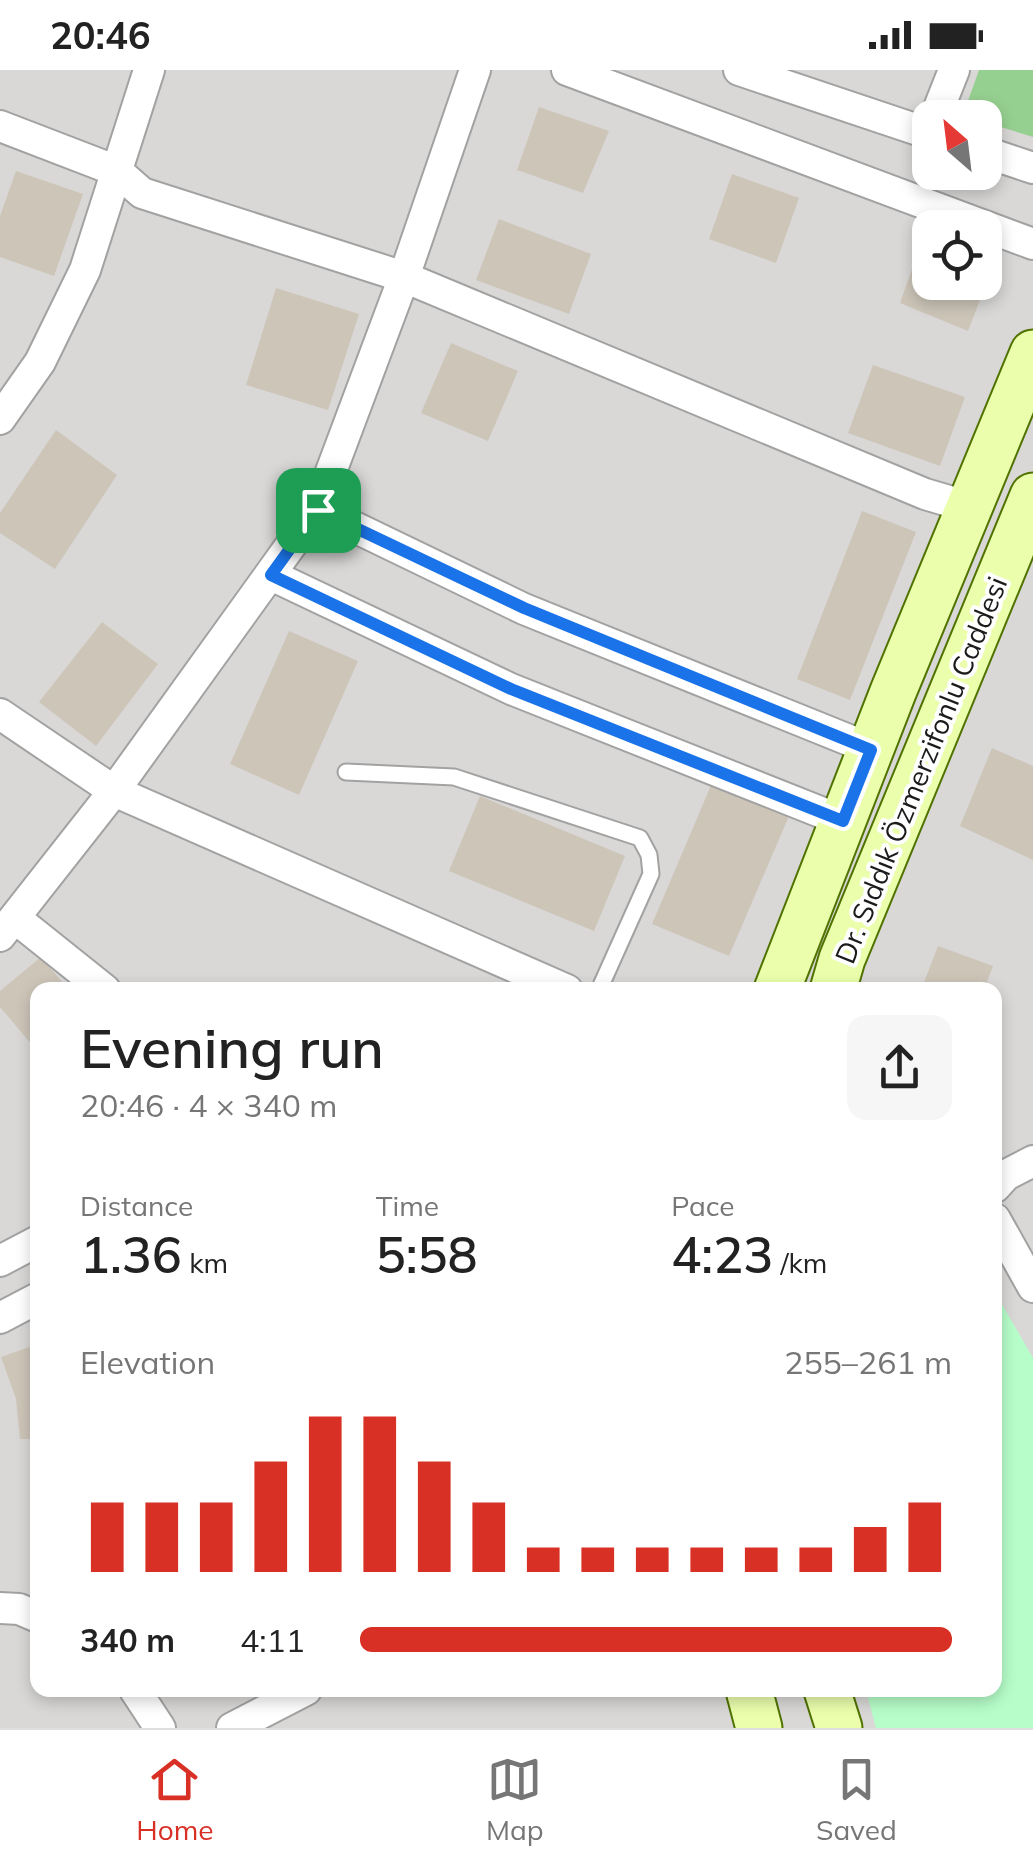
<!DOCTYPE html>
<html lang="en">
<head>
<meta charset="utf-8">
<style>
  :root { --surface:#fff; --page:#f6f6f6; --text:#222; --muted:#767676; --line:#e0e0e0; --accent:#d93025 }
  body { margin:0; font-family:Mulish,sans-serif; background:var(--page); color:var(--text); height:100vh; display:flex; flex-direction:column; font-size:38px; white-space:nowrap }
  * { box-sizing:border-box; margin:0 }
  p { font-size:32px; color:var(--muted) }
  .icon { flex:none; width:55px; height:55px; fill:none; stroke:currentColor; stroke-width:2; stroke-linecap:round; stroke-linejoin:round }
  .map { position:relative; flex:1; overflow:hidden }
  .panel { position:absolute; left:30px; top:912px; width:972px; height:715px; display:flex; flex-direction:column; background:var(--surface); border-radius:20px; box-shadow:0 5px 15px #0003 }
  .panel>* { flex:none }
  .needle { width:65px; rotate:332deg }
  .fabs { position:absolute; left:912px; top:30px; display:grid; gap:20px }
  .fabs a { display:grid; place-items:center; width:90px; height:90px; border-radius:20px; background:var(--surface); box-shadow:0 5px 15px #0003; font-size:50px }
  .pin { position:absolute; display:grid; place-items:center; width:85px; height:85px; color:#fff; margin:-42px; border-radius:20px; box-shadow:0 5px 15px #0006 }
  .round { display:grid; place-items:center; flex:none; width:105px; height:105px; border-radius:20px; background:var(--page) }
  .summary { display:flex; align-items:center; justify-content:space-between; height:170px; padding:0 50px }
  h1 { font-size:55px; font-weight:600; line-height:75px }
  .figures { display:grid; grid-template-columns:repeat(3,1fr); gap:15px; height:170px; padding:10px 50px }
  .figures div { display:grid; align-content:center }
  .figures b { font-size:50px; font-weight:600 }
  .figures small { font-size:28px; font-weight:400 }
  .figures p { font-size:28px }
  .chart { height:280px; padding:20px 50px }
  .chart p { display:flex; justify-content:space-between }
  .chart svg { width:100%; height:180px; margin-top:10px; stroke:var(--accent); stroke-width:6 }
  ul { padding:0 50px; list-style:none; font-size:32px }
  li { display:grid; grid-template-columns:160px 120px 1fr; align-items:center; height:75px }
  li i { height:25px; border-radius:12px; background:var(--accent) }
  .status { display:flex; justify-content:space-between; align-items:center; height:70px; padding:0 50px; background:var(--surface); direction:ltr }
  .status svg { height:28px; fill:currentColor }
  .tabs { display:flex; justify-content:space-around; align-items:center; height:140px; border-top:2px solid var(--line); background:var(--surface); font-size:28px; color:var(--muted) }
  .tabs a { display:grid; justify-items:center; gap:5px }
  .tabs .on { color:var(--accent) }
  .map>svg:first-child { display:block }
  .residential { fill:#d9d8d7; fill-rule:evenodd }
  .forest { fill:#96d090 }
  .park { fill:#b6fdc9 }
  .building { fill:#cdc5b8 }
  .lines { fill:none; stroke-linecap:round; stroke-linejoin:round }
  .service-casing { stroke:#a2a2a2; stroke-width:19 }
  .minor-casing { stroke:#a2a2a2; stroke-width:34 }
  .secondary-casing { stroke:#507300; stroke-width:49 }
  .service { stroke:#fff; stroke-width:15 }
  .minor { stroke:#fff; stroke-width:30 }
  .secondary { stroke:#eafeac; stroke-width:45 }
  .route-casing { stroke:#fff; stroke-width:20 }
  .route { stroke:#1a73e8; stroke-width:12 }
  .labels { text-anchor:middle; stroke-width:8; stroke-linejoin:round; paint-order:stroke }
  .street-label { font-size:28px; fill:#1b1b1b; stroke:#fff }
</style>
</head>
<body>
<div class="status"><b>20:46</b><svg viewBox="0 0 49 12"><path d="M0 12V9h3v3zM5 12V6h3v6zM10 12V3h3v9zM15 12V0h3v12zM26 1h20v11H26zM47 4h2v5h-2z"/></svg></div>
<div class="map">
<svg width="1033" height="1658" viewBox="0 0 1033 1658">
  <rect width="100%" height="100%" fill="#edebdf"/>
  <path class="residential" d="M0 0H1033V1658H0ZM930 48H985V102H930ZM930 158H985V212H930ZM38 920H995V1620H38Z"/>
  <path class="forest" d="M979 0H1033V67L985 52V48L963 45Z"/>
  <path class="park" d="M995 1222 1033 1288V1658H876L866 1620H995Z"/>
  <path class="building" d="M539 37 609 61 583 123 517 100Z
    M16 101 83 124 54 206 0 187V146Z
    M732 104 799 128 776 193 709 169Z
    M499 149 591 184 569 244 476 210Z
    M922 171 930 174V212H985V193L993 196 968 261 900 233Z
    M276 218 359 244 328 340 246 315Z
    M451 273 518 301 488 371 421 343Z
    M873 295 965 327 940 396 848 363Z
    M56 360 117 405 55 499 0 463V443Z
    M862 441 916 462 850 630 797 609Z
    M102 552 158 594 96 676 39 632Z
    M289 561 358 591 299 725 230 694Z
    M992 678 1033 696V790L960 756Z
    M712 713 789 746 729 886 652 854Z
    M480 726 625 786 594 861 449 801Z
    M938 876 993 896 984 920H921Z
    M41 887 69 920H38V982L0 937V921Z
    M38 1274V1369H20L16 1329 1 1287Z"/>
  <g class="lines">
    <g class="service-casing">
      <path id="service" d="M346 702 454 707 640 768 649 785 651 804 599 920"/>
    </g>
    <g class="minor-casing">
      <path id="minor" d="M567 0 1033 174
        M739 0 930 64
        M935 48 954 0
        M0 56 117 101 142 123 404 207 925 424 969 437
        M985 82 1033 98
        M0 349 40 292 85 200 149 0
        M317 439 524 539 871 679
        M271 505 511 619 843 751
        M0 644 114 721 567 920
        M15 848 105 920
        M0 866 114 721 317 439 404 207 475 0
        M995 1117 1006 1105 1033 1091
        M995 1149 1033 1217
        M0 1191 38 1171
        M0 1248 38 1228
        M0 1538 19 1539 38 1547
        M135 1620 160 1658
        M232 1658 306 1620"/>
    </g>
    <g class="secondary-casing">
      <path id="secondary" d="M777 920 893 622 1033 283
        M833 920 842 889 1033 426
        M749 1620 759 1658
        M827 1620 839 1658"/>
    </g>
    <use href="#service" class="service"/>
    <use href="#minor" class="minor"/>
    <use href="#secondary" class="secondary"/>
  </g>
  <g class="lines">
    <g class="route-casing">
      <path id="route" d="M318 440 524 538 871 680 843 751 511 619 271 505Z"/>
    </g>
    <use href="#route" class="route"/>
  </g>
  <g class="labels">
    <g class="street-label">
      <text transform="translate(921 700) rotate(-68)" y="10">Dr. Sıddık Özmerzifonlu Caddesi</text>
    </g>
  </g>
</svg>
<div class="fabs">
<a><svg class="needle" viewBox="-14 -14 28 28"><path d="M0-13l5 13h-10z" fill="#e53935"/><path d="M0 13l5-13h-10z" fill="#767676"/></svg></a>
<a><svg class="icon" aria-label="locate" viewBox="0 0 24 24"><circle cx="12" cy="12" r="6"/><path d="M12 2v4M12 18v4M2 12h4M18 12h4"/></svg></a>
</div>
<div class="pin" style="left:318px;top:440px;background:#1e9e55"><svg class="icon" aria-label="arrive" viewBox="0 0 24 24"><path d="M6 21V4h12l-3 4 3 4H6"/></svg></div>
<section class="panel">
<div class="summary"><div><h1>Evening run</h1><p>20:46 · 4 × 340 m</p></div><a class="round"><svg class="icon" aria-label="share" viewBox="0 0 24 24"><path d="M12 15V3M7 8l5-5 5 5M5 13v7h14v-7"/></svg></a></div>
<div class="figures">
<div><p>Distance</p><b>1.36<small> km</small></b></div>
<div><p>Time</p><b>5:58</b></div>
<div><p>Pace</p><b>4:23<small> /km</small></b></div>
</div>
<div class="chart"><p><span>Elevation</span>255–261 m</p>
<svg viewBox="0 0 160 44" preserveAspectRatio="none"><path d="M5 44V27M15 44V27M25 44V27M35 44V17M45 44V6M55 44V6M65 44V17M75 44V27M85 44V38M95 44V38M105 44V38M115 44V38M125 44V38M135 44V38M145 44V33M155 44V27"/></svg>
</div>
<ul>
<li><b>340 m</b>4:11<i style="width:100%"></i></li>
</ul>
</section>
</div>
<nav class="tabs">
<a class="on"><svg class="icon" aria-label="home" viewBox="0 0 24 24"><path d="M3 11l9-7 9 7M6 9v11h12V9"/></svg>Home</a>
<a><svg class="icon" aria-label="map" viewBox="0 0 24 24"><path d="M3 6l6-2 6 2 6-2v14l-6 2-6-2-6 2zM9 4v14M15 6v14"/></svg>Map</a>
<a><svg class="icon" aria-label="saved" viewBox="0 0 24 24"><path d="M7 4h10v16l-5-4-5 4z"/></svg>Saved</a>
</nav>
</body>
</html>
